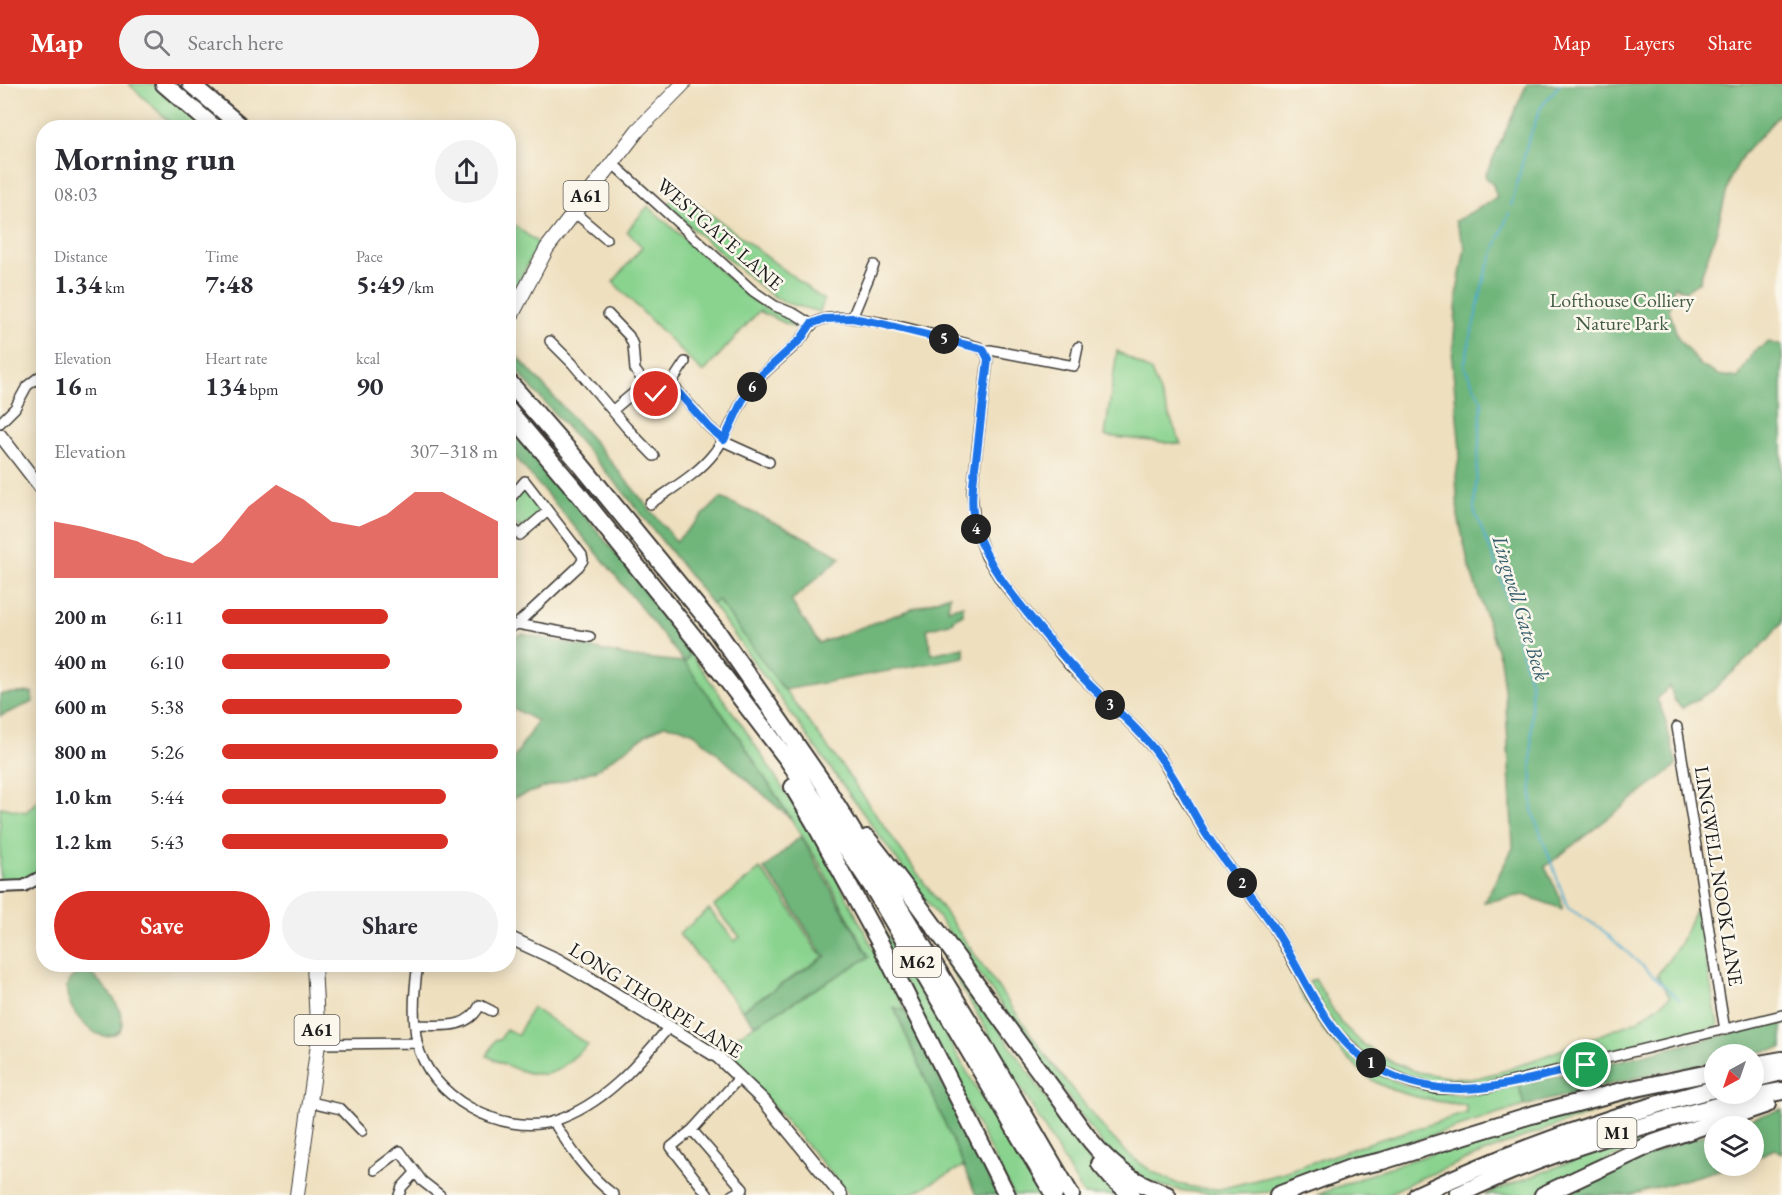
<!DOCTYPE html>
<html lang="en">
<head>
<meta charset="utf-8">
<style>
  :root { --surface:#fff; --page:#f2f2f3; --text:#2b2b33; --muted:#7c7c81; --accent:#d93025 }
  body { margin:0; font-family:"EB Garamond",serif; background:var(--page); color:var(--text); height:100vh; display:flex; flex-direction:column; font-size:22px; white-space:nowrap }
  * { box-sizing:border-box; margin:0 }
  p { font-size:20px; color:var(--muted) }
  .icon { flex:none; width:33px; height:33px; fill:none; stroke:currentColor; stroke-width:2; stroke-linecap:round; stroke-linejoin:round }
  .map { position:relative; flex:1; overflow:hidden }
  .drawer { position:absolute; left:36px; top:36px; width:480px; height:852px; display:flex; flex-direction:column; background:var(--surface); border-radius:24px; box-shadow:0 3px 15px #0003 }
  .drawer>* { flex:none }
  .needle { width:39px; rotate:220deg }
  .controls { position:absolute; left:1704px; top:960px; display:grid; gap:12px }
  .controls a { display:grid; place-items:center; width:60px; height:60px; border-radius:50%; background:var(--surface); box-shadow:0 3px 15px #0003; font-size:30px }
  .pin { position:absolute; display:grid; place-items:center; width:51px; height:51px; color:#fff; margin:-26px; border:3px solid #fff; border-radius:50%; box-shadow:0 2px 6px #0007 }
  .km { position:absolute; width:30px; height:30px; margin:-15px; border-radius:50%; background:#222; color:#fff; font-size:16px; line-height:30px; text-align:center }
  .round { display:grid; place-items:center; flex:none; width:63px; height:63px; border-radius:32px; background:var(--page) }
  .head { display:flex; align-items:center; justify-content:space-between; height:102px; padding:0 18px }
  h1 { font-size:33px; font-weight:700; line-height:45px }
  .figures { display:grid; grid-template-columns:repeat(3,1fr); gap:9px; height:102px; padding:6px 18px }
  .figures div { display:grid; align-content:center }
  .figures b { font-size:26px; font-weight:700 }
  .figures small { font-size:16px; font-weight:400 }
  .figures p { font-size:16px }
  .chart { height:168px; padding:12px 18px }
  .chart p { display:flex; justify-content:space-between }
  .chart svg { width:100%; height:108px; margin-top:6px; fill:var(--accent); opacity:.7 }
  .cta { display:flex; gap:12px; margin-top:auto; padding:12px 18px }
  .cta a { flex:1; height:69px; border-radius:36px; background:var(--accent); color:#fff; font-size:24px; font-weight:700; line-height:69px; text-align:center }
  .cta a+a { background:var(--page); color:var(--text) }
  ul { padding:0 18px; list-style:none; font-size:20px }
  li { display:grid; grid-template-columns:96px 72px 1fr; align-items:center; height:45px }
  li i { height:15px; border-radius:8px; background:var(--accent) }
  header { display:flex; align-items:center; gap:36px; box-sizing:border-box; height:84px; padding:0 30px; background:var(--accent); color:#fff }
  header strong { font-size:28px }
  nav { display:flex; gap:33px; margin-inline-start:auto; font-size:21px }
  .search { width:420px; height:54px; background:var(--page); display:flex; align-items:center; gap:15px; box-sizing:border-box; padding:0 21px; border-radius:33px; color:var(--muted); font-size:22px }
  .map>svg:first-child { display:block }
  .green { fill:#8ad38f; stroke:#537856; stroke-width:1.5 }
  .forest { fill:#6fb57a; stroke:#46684b; stroke-width:1.5 }
  .lines { fill:none; stroke-linecap:round; stroke-linejoin:round }
  .stream { stroke:#4fabcd; stroke-width:2 }
  .minor-casing { stroke:#3c3934; stroke-width:12 }
  .tertiary-casing { stroke:#3c3934; stroke-width:14 }
  .secondary-casing { stroke:#3c3934; stroke-width:15 }
  .primary-casing { stroke:#3c3934; stroke-width:16 }
  .motorway-casing { stroke:#3c3934; stroke-width:20 }
  .minor { stroke:#fff; stroke-width:9 }
  .tertiary { stroke:#fff; stroke-width:10 }
  .secondary { stroke:#fff; stroke-width:12 }
  .primary { stroke:#fff; stroke-width:14 }
  .motorway { stroke:#fff; stroke-width:16 }
  .route-casing { stroke:#fff; stroke-width:12 }
  .route { stroke:#1a73e8; stroke-width:8 }
  .labels { text-anchor:middle; stroke-width:5; stroke-linejoin:round; paint-order:stroke }
  .shield { fill:#fbf7ec; stroke:#5f5e5a; stroke-width:1.5 }
  .shield-label { font-size:18px; font-weight:bold; fill:#1c1c1c }
  .street-label { font-size:20px; fill:#1c1c1c; stroke:#fbf7ec }
  .park-label { font-size:20px; fill:#425c44; stroke:#fbf7ec }
  .water-label { font-size:21px; font-style:italic; fill:#335c6c; stroke:#fbf7ec }
</style>
</head>
<body>
<header>
<strong>Map</strong>
<div class="search"><svg class="icon" aria-label="search" viewBox="0 0 24 24"><circle cx="10" cy="10" r="6"/><path d="M15 15l6 6"/></svg>Search here</div>
<nav><a>Map</a><a>Layers</a><a>Share</a></nav>
</header>
<div class="map">
<svg width="1782" height="1111" viewBox="0 0 1782 1111">
  <rect width="100%" height="100%" fill="#fbf7ec"/>
  <filter id="ink" filterUnits="userSpaceOnUse"><feTurbulence type="fractalNoise" baseFrequency=".0167" numOctaves="2"/><feDisplacementMap in="SourceGraphic" scale="12" xChannelSelector="R" yChannelSelector="G"/><feConvolveMatrix kernelMatrix="1 2 1 2 8 2 1 2 1" color-interpolation-filters="sRGB"/></filter>
  <filter id="wash" filterUnits="userSpaceOnUse"><feTurbulence type="fractalNoise" baseFrequency=".008" numOctaves="4" result="noise"/><feDisplacementMap in="SourceGraphic" scale="24" xChannelSelector="R" yChannelSelector="G"/><feGaussianBlur stdDeviation="1.35" result="paint"/><feColorMatrix in="noise" values="0 0 0 0 0 0 0 0 0 0 0 0 0 0 0 0 0 1.4 0 .05"/><feComposite in="paint" operator="in"/></filter>
  <g filter="url(#wash)">
    <rect width="100%" height="100%" fill="#eedfbe"/>
    <path class="green" d="M129 0H152L203 43H175Z
      M680 107 824 216 820 228 783 218 767 208 666 122Z
      M648 122 754 217 763 223 796 236 800 241V246L759 227 703 289 613 198 642 163 627 147Z
      M509 137 538 159 509 219Z
      M1117 267 1151 287 1181 360 1105 352Z
      M526 406C545 419 541 436 520 444L509 436C509 423 512 412 526 406Z
      M717 515 844 685 1052 980 1106 1047 1128 1070 1153 1088 1178 1100 1198 1104 1220 1105 1272 1092 1378 1056 1467 1029 1466 1021C1436 1018 1404 1013 1377 999 1370 996 1364 989 1359 985 1332 962 1315 935 1298 904L1303 901 1318 928 1379 990 1409 1003 1461 1011 1489 1008 1519 1001 1524 1022 1364 1073 1269 1108C1235 1111 1179 1111 1149 1097 1134 1089 1120 1077 1107 1067L712 520Z
      M690 569 744 644 820 762 906 927 894 924 964 1082 909 1111H850L751 997 730 976 731 970 720 962 869 873 821 782 739 653 684 578Z
      M43 711V786L22 798H0V723L26 728Z
      M760 785 785 816 817 867 825 872 742 926 679 850 709 825 735 857 740 853 714 822Z
      M859 803 1039 1111H1013L857 804Z
      M911 818 1089 1076 1103 1094 1122 1111H1084Z
      M1696 824 1718 940 1716 943 1488 1001H1436L1383 983 1360 967 1337 945 1309 898 1315 895 1340 938 1365 962 1390 977 1417 988 1447 993 1477 994 1507 986 1637 937 1670 913 1657 891 1680 860Z
      M532 923 588 961C576 970 560 989 545 990 527 992 503 980 487 972L496 955 500 956 506 945 518 951Z
      M1694 999 1613 1022 1521 1054 1416 1096 1386 1111H1317L1384 1085 1540 1035Z
      M1690 1039 1530 1111H1484L1595 1068Z"/>
    <path class="forest" d="M1527 0H1782V28L1743 71 1730 95 1716 149 1699 198 1686 207 1674 202 1669 226 1678 254 1701 282 1718 291 1738 294 1753 268 1769 258 1782 262V538L1767 557 1712 607 1682 624 1674 616 1670 602 1657 615 1664 632 1677 681 1545 783 1561 815 1562 825 1524 811 1484 818 1513 764 1506 621 1500 575 1469 482 1458 432 1456 392 1460 367 1452 276 1458 202 1465 163 1455 137 1497 114 1493 101 1485 92Z
      M508 262 598 362 676 457 721 414 793 447 841 473 791 517 819 559 950 511 948 525 963 521V530L952 536 953 538 927 545 932 570 963 563 965 573 784 606 718 516 712 520 621 405 509 278Z
      M509 343C573 415 635 490 690 569L685 579 739 653 790 734 694 649 679 643 664 641 649 649 596 686 514 714 509 720 508 684 537 637 509 622V554L523 550 633 573 684 578 603 476 509 366Z
      M32 608 33 618 0 632V610Z
      M801 752 869 873 755 941 742 926 826 872 819 866 787 814 764 785Z
      M84 888C103 891 144 949 107 952 85 954 43 896 84 888Z
      M894 923 906 927 998 1111H976Z
      M1782 937V964L1748 970H1714V978L1636 994 1524 1022 1519 1001Z
      M1782 1025V1070L1775 1065 1754 1074V1042H1728Z
      M1714 1047V1082H1733L1630 1111H1562L1663 1065Z"/>
    <g class="lines">
      <path class="stream" d="M1511 122 1528 57 1541 23 1560 0
        M1509 129 1485 191 1464 282 1482 318 1474 426 1499 488 1531 601 1532 726 1568 824 1600 844 1680 916"/>
    </g>
  </g>
  <g filter="url(#ink)">
    <g class="lines">
      <g class="minor-casing">
        <path id="minor" d="M612 79 753 207 775 222 795 230 811 240
          M574 128 606 155
          M608 230 629 252 633 261 635 286 651 308C661 312 666 302 676 305L709 343 727 359 769 378
          M852 234 874 181
          M550 257 572 279 626 343 654 372
          M985 268 990 266 1074 282 1078 263
          M671 304 673 296 685 278
          M613 326 644 300
          M0 339 15 324 27 302 44 289
          M508 417 525 397 582 471 583 476 579 482 517 540 508 545
          M650 420C671 405 698 390 714 369 729 351 735 326 749 306 764 285 785 273 801 255 810 245 809 239 824 235 857 227 943 254 979 263L985 268 988 275 972 408 975 442 986 472 1002 498 1069 581 1135 644 1159 671 1206 751 1273 842 1318 923 1335 948 1358 970 1382 987 1412 999 1436 1005 1486 1004 1782 931
          M508 440 520 451 548 427
          M517 540 590 553
          M1677 643C1694 744 1708 845 1725 946
          M418 880C414 906 412 932 417 958 428 1012 502 1053 554 1037 604 1021 637 981 669 943
          M415 941C439 941 468 947 480 921L492 927
          M318 960 417 959
          M311 1018 341 1025 362 1047
          M553 1037C570 1064 588 1092 614 1111
          M692 1046 743 1105 732 1111
          M375 1086 400 1067 422 1097 440 1111
          M399 1111 402 1103 415 1089
          M708 1111 671 1063 692 1046 740 993"/>
      </g>
      <g class="tertiary-casing">
        <path id="tertiary" d="M0 803 24 802 44 791"/>
      </g>
      <g class="secondary-casing">
        <path id="secondary" d="M0 351 44 408
          M508 853 558 876 589 894 718 973 764 1017 841 1111"/>
      </g>
      <g class="primary-casing">
        <path id="primary" d="M508 238 547 164 638 46 683 0
          M297 1111 318 960 314 880"/>
      </g>
      <g class="motorway-casing">
        <path id="motorway" d="M164 0 215 44
          M191 0 243 44
          M508 297 577 376 717 547 825 702 984 962 1071 1111
          M508 326 579 410 700 561 788 676 875 807 1054 1111
          M793 703 814 738 881 861 1007 1111
          M867 754C933 836 991 924 1055 1008 1075 1035 1092 1064 1119 1085 1133 1097 1151 1104 1167 1111
          M1754 981 1782 976
          M1754 995 1782 988
          M1100 1080 1112 1094 1132 1111
          M1278 1111 1353 1083 1382 1077 1531 1031 1622 1007 1714 988
          M1417 1111C1513 1066 1612 1031 1714 1005
          M1458 1111C1535 1073 1623 1046 1706 1025 1731 1018 1756 1011 1782 1007
          M1543 1111 1654 1059 1767 1020"/>
      </g>
      <use href="#minor" class="minor"/>
      <use href="#tertiary" class="tertiary"/>
      <use href="#secondary" class="secondary"/>
      <use href="#primary" class="primary"/>
      <use href="#motorway" class="motorway"/>
    </g>
  </g>
  <g class="lines" filter="url(#ink)">
    <g class="route-casing">
      <path id="route" d="M656 310 669 304 676 306 709 343 724 356 742 317 758 294 801 255 811 240 824 235 852 234 878 239 983 265 988 275C985 303 981 332 978 360 975 387 968 418 976 445 987 480 1009 507 1032 535 1052 560 1072 584 1096 607 1117 627 1142 648 1159 672 1177 696 1190 724 1206 750 1226 781 1251 810 1272 841 1306 891 1324 957 1383 987 1452 1022 1517 998 1586 981"/>
    </g>
    <use href="#route" class="route"/>
  </g>
  <g class="labels">
    <g class="shield">
      <rect x="563.5" y="97" width="45" height="30" rx="4.5"/>
      <rect x="893" y="863" width="48" height="30" rx="4.5"/>
      <rect x="294.5" y="931" width="45" height="30" rx="4.5"/>
      <rect x="1597.5" y="1034" width="39" height="30" rx="4.5"/>
    </g>
    <g class="shield-label">
      <text x="586" y="118">A61</text>
      <text x="917" y="884">M62</text>
      <text x="317" y="952">A61</text>
      <text x="1617" y="1055">M1</text>
    </g>
    <g class="street-label">
      <text transform="translate(720 150) rotate(41)" y="7">WESTGATE LANE</text>
      <text transform="translate(1719 792) rotate(81)" y="7">LINGWELL NOOK LANE</text>
      <text transform="translate(656 916) rotate(32)" y="7">LONG THORPE LANE</text>
    </g>
    <g class="park-label">
      <text x="1622" y="223">Lofthouse Colliery<tspan x="1622" dy="23">Nature Park</tspan></text>
    </g>
    <g class="water-label">
      <text transform="translate(1521 524) rotate(73)" y="7">Lingwell Gate Beck</text>
    </g>
  </g>
</svg>
<div class="controls">
<a><svg class="needle" viewBox="-14 -14 28 28"><path d="M0-13l5 13h-10z" fill="#e53935"/><path d="M0 13l5-13h-10z" fill="#7c7c81"/></svg></a>
<a><svg class="icon" aria-label="layers" viewBox="0 0 24 24"><path d="M12 4l9 5-9 5-9-5zM3 14l9 5 9-5"/></svg></a>
</div>
<div class="pin" style="left:1586px;top:981px;background:#1e9e55"><svg class="icon" aria-label="arrive" viewBox="0 0 24 24"><path d="M6 21V4h12l-3 4 3 4H6"/></svg></div>
<div class="pin" style="left:656px;top:310px;background:#d93025"><svg class="icon" aria-label="check" viewBox="0 0 24 24"><path d="M5 12l5 5 9-10"/></svg></div>
<b class="km" style="left:1371px;top:979px">1</b>
<b class="km" style="left:1242px;top:799px">2</b>
<b class="km" style="left:1110px;top:621px">3</b>
<b class="km" style="left:976px;top:445px">4</b>
<b class="km" style="left:944px;top:255px">5</b>
<b class="km" style="left:752px;top:303px">6</b>
<section class="drawer">
<div class="head"><div><h1>Morning run</h1><p>08:03</p></div><a class="round"><svg class="icon" aria-label="share" viewBox="0 0 24 24"><path d="M12 15V3M7 8l5-5 5 5M5 13v7h14v-7"/></svg></a></div>
<div class="figures">
<div><p>Distance</p><b>1.34<small> km</small></b></div>
<div><p>Time</p><b>7:48</b></div>
<div><p>Pace</p><b>5:49<small> /km</small></b></div>
</div>
<div class="figures">
<div><p>Elevation</p><b>16<small> m</small></b></div>
<div><p>Heart rate</p><b>134<small> bpm</small></b></div>
<div><p>kcal</p><b>90</b></div>
</div>
<div class="chart"><p><span>Elevation</span>307–318 m</p>
<svg viewBox="0 0 160 44" preserveAspectRatio="none"><path d="M0 44V21L10 23L20 26L30 29L40 35L50 38L60 29L70 15L80 6L90 12L100 21L110 23L120 18L130 9L140 9L150 15L160 21V44z"/></svg>
</div>
<ul>
<li><b>200 m</b>6:11<i style="width:60%"></i></li>
<li><b>400 m</b>6:10<i style="width:61%"></i></li>
<li><b>600 m</b>5:38<i style="width:87%"></i></li>
<li><b>800 m</b>5:26<i style="width:100%"></i></li>
<li><b>1.0 km</b>5:44<i style="width:81%"></i></li>
<li><b>1.2 km</b>5:43<i style="width:82%"></i></li>
</ul>
<div class="cta"><a>Save</a><a>Share</a></div>
</section>
</div>
</body>
</html>
